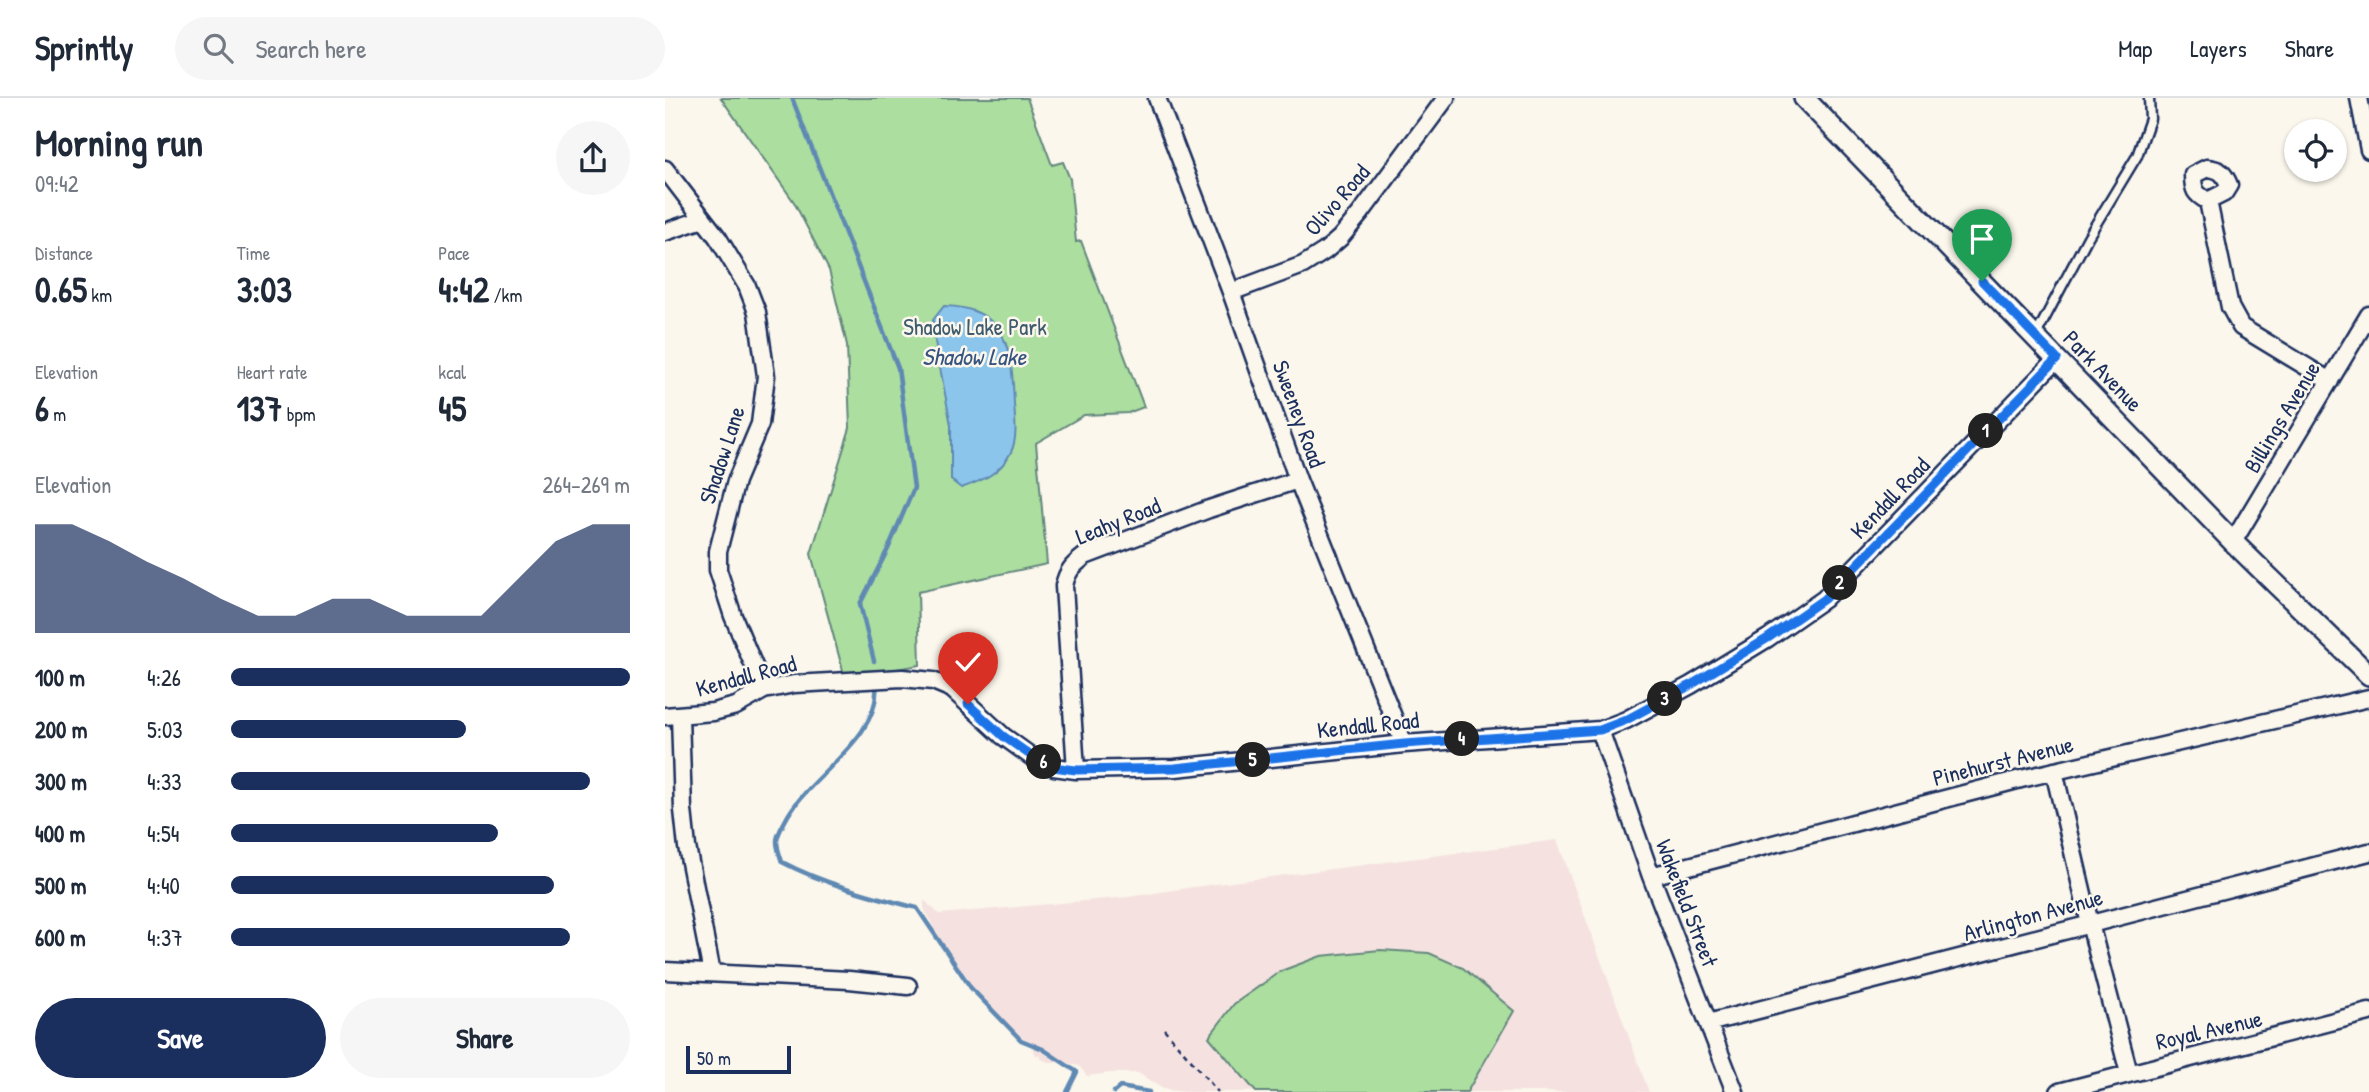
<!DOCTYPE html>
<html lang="en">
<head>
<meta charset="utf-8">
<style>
  :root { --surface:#fff; --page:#f6f6f7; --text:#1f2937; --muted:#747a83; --line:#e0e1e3; --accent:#1b2f5e }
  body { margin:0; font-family:"Patrick Hand",sans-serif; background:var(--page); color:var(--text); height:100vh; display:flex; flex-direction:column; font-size:26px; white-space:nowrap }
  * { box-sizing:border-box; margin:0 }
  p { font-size:23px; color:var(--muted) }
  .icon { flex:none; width:38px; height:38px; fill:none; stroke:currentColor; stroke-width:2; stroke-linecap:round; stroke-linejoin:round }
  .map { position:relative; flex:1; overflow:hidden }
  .details { display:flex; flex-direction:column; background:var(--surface); width:665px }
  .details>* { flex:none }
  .buttons { position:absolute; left:1619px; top:21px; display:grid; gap:14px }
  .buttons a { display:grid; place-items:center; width:63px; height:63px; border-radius:50%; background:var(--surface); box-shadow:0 2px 5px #0004; font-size:35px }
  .scale { position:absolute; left:21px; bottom:18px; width:105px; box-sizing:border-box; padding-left:7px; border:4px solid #1b2f5e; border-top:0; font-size:19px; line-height:24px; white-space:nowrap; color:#1b2f5e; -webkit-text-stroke:5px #fbf7ec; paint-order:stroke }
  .pin { position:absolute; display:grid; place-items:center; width:60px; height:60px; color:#fff; margin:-72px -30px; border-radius:50% 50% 50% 0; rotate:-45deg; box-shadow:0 0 7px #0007 }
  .pin .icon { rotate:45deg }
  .km { position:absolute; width:35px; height:35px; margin:-18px; border-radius:50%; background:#222; color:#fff; font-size:19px; line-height:35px; text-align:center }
  .round { display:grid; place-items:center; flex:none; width:74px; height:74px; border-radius:37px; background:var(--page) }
  .headline { display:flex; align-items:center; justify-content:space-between; height:119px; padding:0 35px }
  h1 { font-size:38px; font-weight:800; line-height:52px }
  .metrics { display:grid; grid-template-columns:repeat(3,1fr); gap:10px; height:119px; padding:7px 35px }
  .metrics div { display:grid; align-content:center }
  .metrics b { font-size:35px; font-weight:800 }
  .metrics small { font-size:19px; font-weight:400 }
  .metrics p { font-size:19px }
  .chart { height:196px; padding:14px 35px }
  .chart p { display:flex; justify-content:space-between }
  .chart svg { width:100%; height:126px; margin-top:7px; fill:var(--accent); opacity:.7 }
  .action { display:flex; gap:14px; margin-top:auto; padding:14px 35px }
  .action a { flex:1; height:80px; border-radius:42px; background:var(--accent); color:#fff; font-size:28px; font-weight:800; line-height:80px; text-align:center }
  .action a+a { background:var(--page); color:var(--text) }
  ul { padding:0 35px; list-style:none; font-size:23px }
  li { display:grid; grid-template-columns:112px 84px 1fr; align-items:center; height:52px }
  li i { height:18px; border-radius:9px; background:var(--accent) }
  header { display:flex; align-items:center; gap:42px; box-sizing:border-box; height:98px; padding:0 35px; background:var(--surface); border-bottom:2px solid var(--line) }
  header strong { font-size:33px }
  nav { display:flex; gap:38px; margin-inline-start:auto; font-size:24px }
  .search { width:490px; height:63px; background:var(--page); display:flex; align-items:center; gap:18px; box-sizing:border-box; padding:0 24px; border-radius:38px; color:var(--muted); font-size:26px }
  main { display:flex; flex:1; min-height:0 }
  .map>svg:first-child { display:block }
  .built { fill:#f5e2e0 }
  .green { fill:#acde9f; stroke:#64867e; stroke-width:2 }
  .water { fill:#8cc5eb; stroke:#5f89b3; stroke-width:2 }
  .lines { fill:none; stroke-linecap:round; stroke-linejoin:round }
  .stream { stroke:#5f89b3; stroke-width:4.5 }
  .service-casing { stroke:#1b2f5e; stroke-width:13 }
  .minor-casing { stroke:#1b2f5e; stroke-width:21 }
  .tertiary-casing { stroke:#1b2f5e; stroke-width:24 }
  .path { stroke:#1b2f5e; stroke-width:2.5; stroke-dasharray:5 5; stroke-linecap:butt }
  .service { stroke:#fbf7ec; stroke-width:8 }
  .minor { stroke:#fbf7ec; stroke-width:16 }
  .tertiary { stroke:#fbf7ec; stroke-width:19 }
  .route-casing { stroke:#fff; stroke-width:14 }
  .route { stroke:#1a73e8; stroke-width:9 }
  .labels { text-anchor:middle; stroke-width:5; stroke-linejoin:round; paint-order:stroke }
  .street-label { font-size:23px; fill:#1b2f5e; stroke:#fbf7ec }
  .park-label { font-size:23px; fill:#3f5b6e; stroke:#fbf7ec }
  .water-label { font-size:24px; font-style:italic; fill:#375481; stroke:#fbf7ec }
</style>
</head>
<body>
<header>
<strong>Sprintly</strong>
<div class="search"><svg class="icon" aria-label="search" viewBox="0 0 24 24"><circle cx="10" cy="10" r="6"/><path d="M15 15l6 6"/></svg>Search here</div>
<nav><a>Map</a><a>Layers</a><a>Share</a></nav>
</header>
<main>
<section class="details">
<div class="headline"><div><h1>Morning run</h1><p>09:42</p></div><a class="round"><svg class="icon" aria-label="share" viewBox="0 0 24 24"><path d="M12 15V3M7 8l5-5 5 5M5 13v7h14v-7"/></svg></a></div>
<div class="metrics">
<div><p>Distance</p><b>0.65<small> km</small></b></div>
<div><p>Time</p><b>3:03</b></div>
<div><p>Pace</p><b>4:42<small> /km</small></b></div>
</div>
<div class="metrics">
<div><p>Elevation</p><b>6<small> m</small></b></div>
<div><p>Heart rate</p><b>137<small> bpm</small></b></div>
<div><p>kcal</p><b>45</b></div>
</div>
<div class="chart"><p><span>Elevation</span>264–269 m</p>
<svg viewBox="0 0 160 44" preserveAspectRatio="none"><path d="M0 44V6L10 6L20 12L30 19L40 25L50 32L60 38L70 38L80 32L90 32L100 38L110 38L120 38L130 25L140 12L150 6L160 6V44z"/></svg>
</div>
<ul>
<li><b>100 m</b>4:26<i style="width:100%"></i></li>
<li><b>200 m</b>5:03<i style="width:59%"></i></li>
<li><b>300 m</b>4:33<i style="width:90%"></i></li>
<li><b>400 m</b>4:54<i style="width:67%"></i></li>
<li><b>500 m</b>4:40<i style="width:81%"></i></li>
<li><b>600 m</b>4:37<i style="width:85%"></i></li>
</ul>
<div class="action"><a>Save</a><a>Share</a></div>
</section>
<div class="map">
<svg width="1704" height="994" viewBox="0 0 1704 994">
  <rect width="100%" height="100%" fill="#fbf7ec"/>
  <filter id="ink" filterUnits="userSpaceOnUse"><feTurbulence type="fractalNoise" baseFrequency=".0143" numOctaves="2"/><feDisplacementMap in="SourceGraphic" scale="14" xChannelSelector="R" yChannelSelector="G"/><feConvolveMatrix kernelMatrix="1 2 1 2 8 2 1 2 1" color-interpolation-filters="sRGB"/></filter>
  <g filter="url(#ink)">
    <path class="built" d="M892 742 984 994H519L498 991 473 975H445L422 978 414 968 397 964 386 965 376 961 375 958 371 957 365 946 329 914 295 873 273 839 259 810V802L274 816 463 799 528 789Z"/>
    <path class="green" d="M56 0H362L387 67 398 64 405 81 411 144 416 143 479 309 463 315 419 317 371 345 382 466 253 494 255 567 180 580 146 456 185 330 182 247 164 172 129 104Z
      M715 852 764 855 798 870 849 913 802 994H591L544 939 569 906 616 873 656 858Z"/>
    <path class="water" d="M279 208C344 209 347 255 349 306 350 322 353 339 346 354 336 375 317 383 296 390L286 382V327L268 233V222Z"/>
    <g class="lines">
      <path class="stream" d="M127 0 233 270 249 390 223 451 195 506 209 563
        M211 586C217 641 142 678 120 723 117 729 112 737 112 743 112 750 115 758 117 764 159 786 206 798 252 810L306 890 356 942 378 951 412 974 402 994
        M449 994 455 989 484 994"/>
      <g class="service-casing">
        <path id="service" d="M1370 239 1423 139 1472 58 1485 21 1484 0"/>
      </g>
      <g class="minor-casing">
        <path id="minor" d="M492 0 566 194 633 382 739 646
          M1694 0 1704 52
          M1542 70C1555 71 1559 75 1564 87L1559 95 1543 103C1530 96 1528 92 1528 77Z
          M0 71 53 140 82 188 92 214 101 278 95 326 71 383 53 453V472L68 518 99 592
          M1543 103 1565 209 1576 229 1665 283
          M0 134 38 121
          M566 194 638 167 660 153 675 140 695 116 781 0
          M1568 444 1704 217
          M0 618 48 614 71 608 99 592 129 586 237 580 268 583 287 591 338 638 367 659 389 669 411 672 510 670 739 646 935 632 961 622 1026 587 1103 540 1159 501 1392 261
          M15 618 18 712 22 749 47 875
          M935 632 986 778 1070 994
          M411 672 399 488C402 473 408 467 420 458L544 411 633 382
          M1389 673 1425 826 1464 975
          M986 778 1356 681 1704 600
          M0 873 184 882 243 888
          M1043 925 1704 754
          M1394 994 1704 914"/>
      </g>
      <g class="tertiary-casing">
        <path id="tertiary" d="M1139 0 1568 444 1704 577"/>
      </g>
      <path class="path" d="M499 931 553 994"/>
      <use href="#service" class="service"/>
      <use href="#minor" class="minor"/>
      <use href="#tertiary" class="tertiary"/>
    </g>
  </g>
  <g class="lines" filter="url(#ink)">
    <g class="route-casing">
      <path id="route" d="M303 606 338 638 368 659 388 669 411 672 510 670 739 646 935 632 961 622 1026 587 1103 540 1159 501 1392 261 1317 183"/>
    </g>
    <use href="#route" class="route"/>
  </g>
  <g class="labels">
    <g class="street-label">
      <text transform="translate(672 102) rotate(-49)" y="8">Olivo Road</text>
      <text transform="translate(1438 273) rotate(46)" y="8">Park Avenue</text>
      <text transform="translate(634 316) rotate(70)" y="8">Sweeney Road</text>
      <text transform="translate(1617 319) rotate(-59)" y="8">Billings Avenue</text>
      <text transform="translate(57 357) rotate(-72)" y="8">Shadow Lane</text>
      <text transform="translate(1225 400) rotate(-46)" y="8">Kendall Road</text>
      <text transform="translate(453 423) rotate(-22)" y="8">Leahy Road</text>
      <text transform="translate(81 578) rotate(-15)" y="8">Kendall Road</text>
      <text transform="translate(703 627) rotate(-6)" y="8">Kendall Road</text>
      <text transform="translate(1338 663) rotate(-14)" y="8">Pinehurst Avenue</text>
      <text transform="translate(1022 805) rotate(69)" y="8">Wakefield Street</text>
      <text transform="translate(1368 817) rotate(-15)" y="8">Arlington Avenue</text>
      <text transform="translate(1544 932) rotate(-13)" y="8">Royal Avenue</text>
    </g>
    <g class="park-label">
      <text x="310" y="237">Shadow Lake Park</text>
    </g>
    <g class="water-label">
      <text x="309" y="267">Shadow Lake</text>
    </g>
  </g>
</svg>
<div class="buttons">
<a><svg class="icon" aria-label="locate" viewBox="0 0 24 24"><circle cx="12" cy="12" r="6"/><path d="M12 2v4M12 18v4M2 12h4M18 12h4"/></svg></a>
</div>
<div class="scale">50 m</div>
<div class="pin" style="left:1317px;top:183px;background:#1e9e55"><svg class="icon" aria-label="arrive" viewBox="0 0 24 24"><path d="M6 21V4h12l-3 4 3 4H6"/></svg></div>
<div class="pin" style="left:303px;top:606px;background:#d93025"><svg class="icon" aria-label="check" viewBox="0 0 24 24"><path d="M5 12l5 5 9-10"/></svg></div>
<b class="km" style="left:1321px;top:333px">1</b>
<b class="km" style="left:1175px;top:485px">2</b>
<b class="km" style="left:1000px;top:601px">3</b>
<b class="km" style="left:797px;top:641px">4</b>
<b class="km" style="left:588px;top:662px">5</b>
<b class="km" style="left:379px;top:664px">6</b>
</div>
</main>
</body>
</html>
